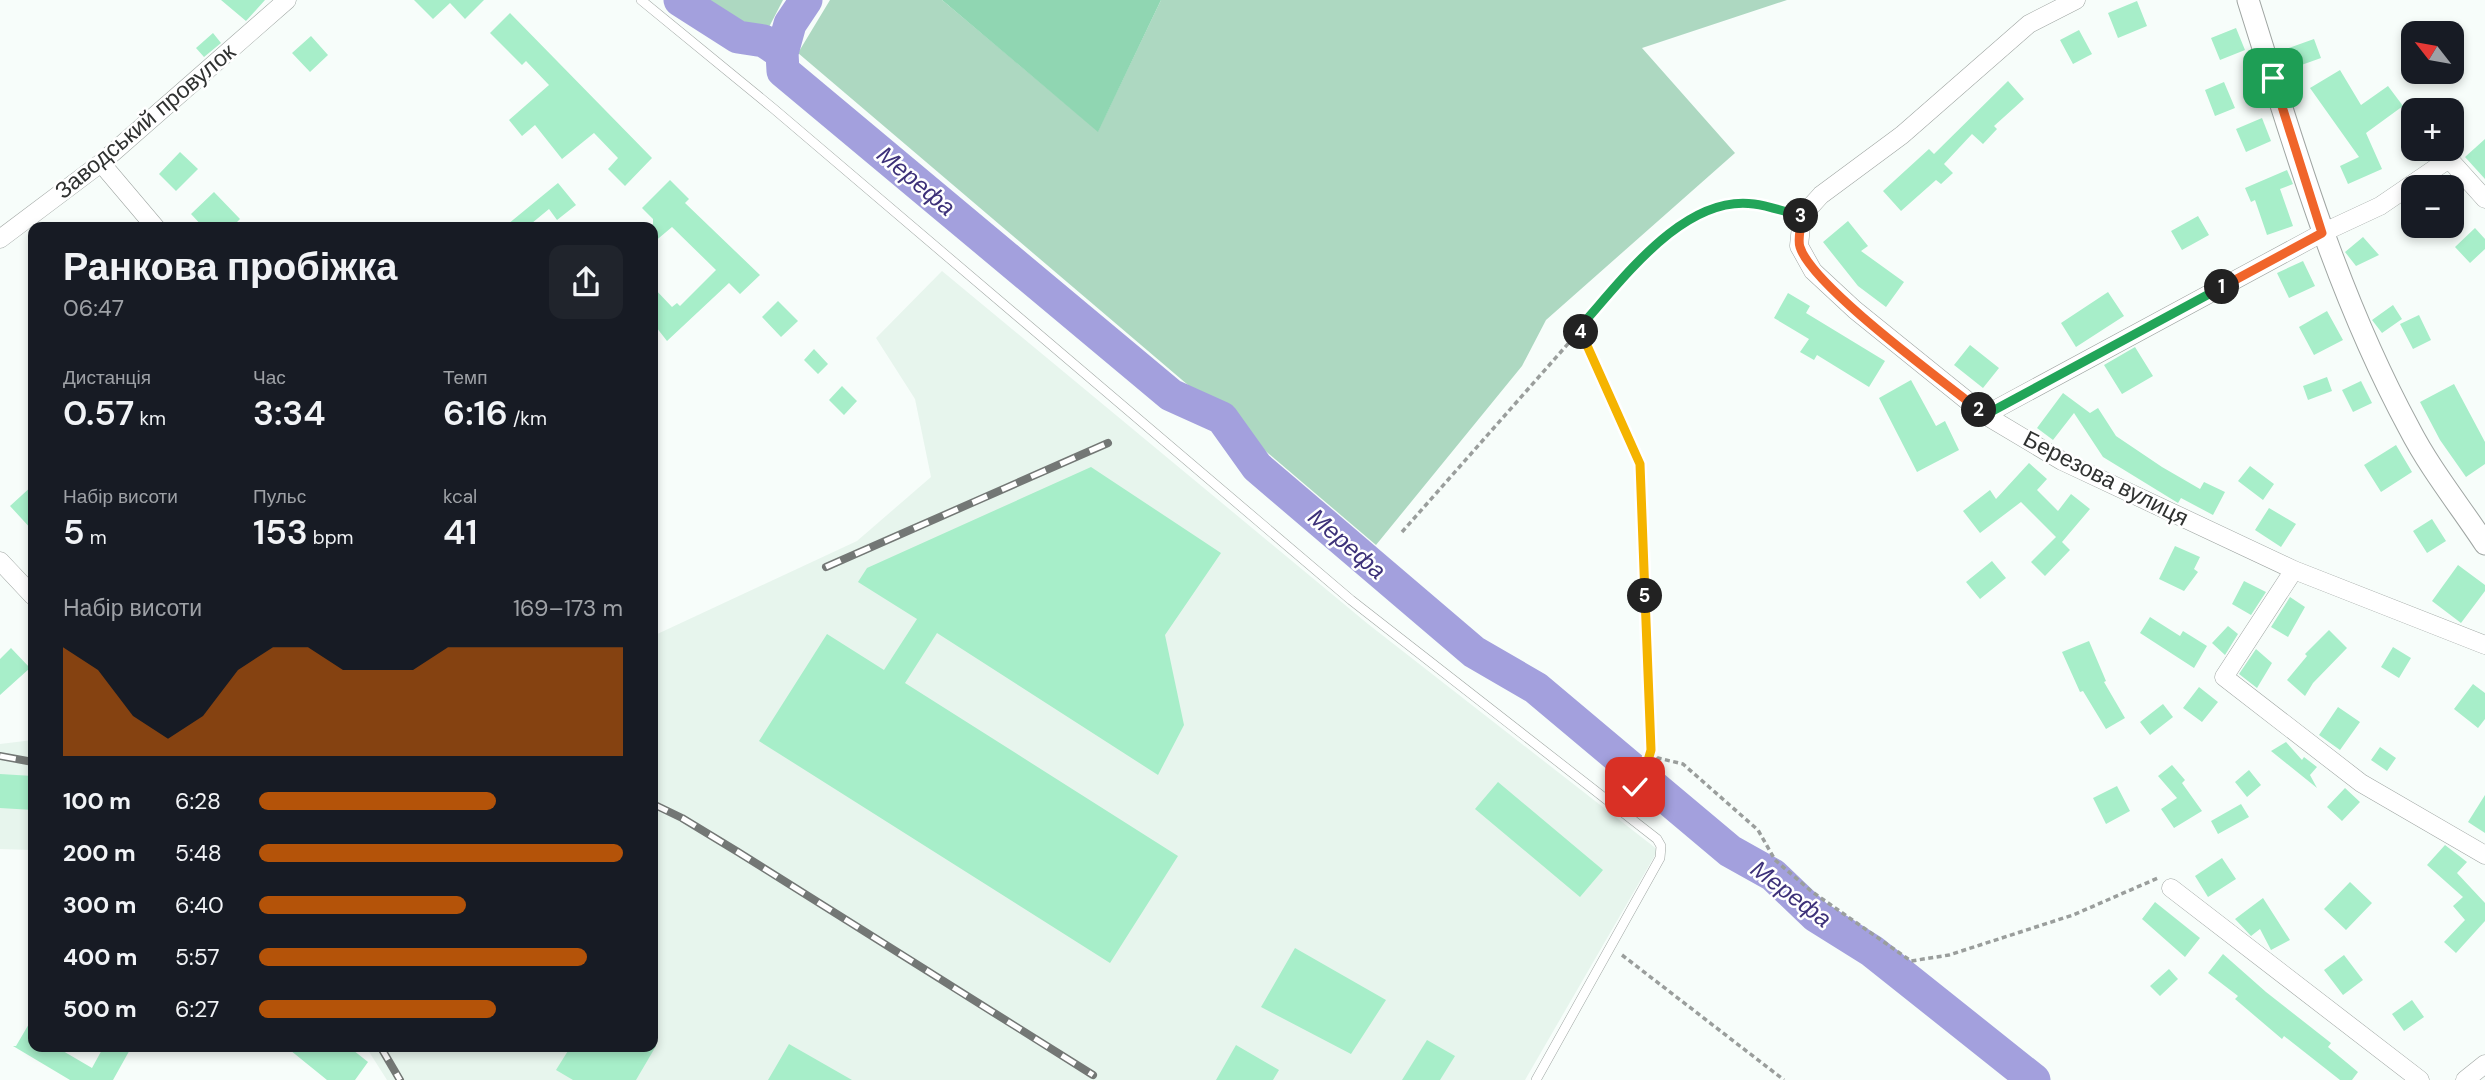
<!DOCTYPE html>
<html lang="uk">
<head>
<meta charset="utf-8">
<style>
  :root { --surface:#171b24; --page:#20242c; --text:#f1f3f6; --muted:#9ea1a6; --accent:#b45309 }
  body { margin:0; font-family:"DM Sans",sans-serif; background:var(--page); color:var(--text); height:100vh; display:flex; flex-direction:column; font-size:26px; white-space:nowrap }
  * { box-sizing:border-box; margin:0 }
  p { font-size:23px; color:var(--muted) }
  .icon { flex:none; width:38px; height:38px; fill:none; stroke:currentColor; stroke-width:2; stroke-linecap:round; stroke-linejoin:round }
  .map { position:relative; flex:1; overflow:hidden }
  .sheet { position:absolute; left:28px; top:222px; width:630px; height:830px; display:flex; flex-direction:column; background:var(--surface); border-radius:14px; box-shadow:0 4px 10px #0003 }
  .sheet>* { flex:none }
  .needle { width:46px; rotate:301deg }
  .buttons { position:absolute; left:2401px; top:21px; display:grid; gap:14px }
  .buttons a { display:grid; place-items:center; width:63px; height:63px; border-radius:14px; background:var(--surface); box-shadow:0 4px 10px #0003; font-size:35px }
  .pin { position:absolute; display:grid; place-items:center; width:60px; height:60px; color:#fff; margin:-30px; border-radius:14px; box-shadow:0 4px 10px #0006 }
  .km { position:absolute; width:35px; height:35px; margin:-18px; border-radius:50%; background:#222; color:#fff; font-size:19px; line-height:35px; text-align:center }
  .round { display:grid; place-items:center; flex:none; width:74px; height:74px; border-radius:14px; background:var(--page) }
  .overview { display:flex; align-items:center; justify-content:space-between; height:119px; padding:0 35px }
  h1 { font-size:38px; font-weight:600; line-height:52px }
  .metrics { display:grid; grid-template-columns:repeat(3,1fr); gap:10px; height:119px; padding:7px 35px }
  .metrics div { display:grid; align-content:center }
  .metrics b { font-size:35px; font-weight:600 }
  .metrics small { font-size:19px; font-weight:400 }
  .metrics p { font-size:19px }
  .chart { height:196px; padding:14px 35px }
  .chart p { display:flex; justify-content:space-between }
  .chart svg { width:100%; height:126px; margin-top:7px; fill:var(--accent); opacity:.7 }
  ul { padding:0 35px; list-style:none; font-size:23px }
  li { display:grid; grid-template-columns:112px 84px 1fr; align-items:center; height:52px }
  li i { height:18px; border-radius:9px; background:var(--accent) }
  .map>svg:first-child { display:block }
  .built { fill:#e7f5ed }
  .green { fill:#add8c1 }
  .forest { fill:#90d6b2 }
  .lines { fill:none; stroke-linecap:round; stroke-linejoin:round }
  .river { stroke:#a3a0dd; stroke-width:33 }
  .building { fill:#a7eec9 }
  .service-casing { stroke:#9fa5a2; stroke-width:10 }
  .minor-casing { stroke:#9fa5a2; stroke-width:19 }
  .tertiary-casing { stroke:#9fa5a2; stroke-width:23 }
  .path { stroke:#9a9e9c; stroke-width:3.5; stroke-dasharray:5 3.5; stroke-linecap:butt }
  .service { stroke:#fff; stroke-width:9 }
  .minor { stroke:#fff; stroke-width:18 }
  .tertiary { stroke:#fff; stroke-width:21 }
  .rail-casing { stroke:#737775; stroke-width:8 }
  .rail { stroke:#fff; stroke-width:5; stroke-dasharray:16; stroke-linecap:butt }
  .split-1-casing { stroke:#fff; stroke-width:14 }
  .split-2-casing { stroke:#fff; stroke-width:14 }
  .split-3-casing { stroke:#fff; stroke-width:14 }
  .split-4-casing { stroke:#fff; stroke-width:14 }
  .split-5-casing { stroke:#fff; stroke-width:14 }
  .split-6-casing { stroke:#fff; stroke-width:14 }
  .split-1 { stroke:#f0652b; stroke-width:9 }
  .split-2 { stroke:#22a559; stroke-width:9 }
  .split-3 { stroke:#f0652b; stroke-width:9 }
  .split-4 { stroke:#22a559; stroke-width:9 }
  .split-5 { stroke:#f5b400; stroke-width:9 }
  .split-6 { stroke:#f5b400; stroke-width:9 }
  .labels { text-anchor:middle; stroke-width:5; stroke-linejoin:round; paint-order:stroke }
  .street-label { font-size:23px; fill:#303231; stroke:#fff }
  .water-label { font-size:24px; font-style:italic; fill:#3d3179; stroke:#fff }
</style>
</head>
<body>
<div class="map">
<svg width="2485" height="1080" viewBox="0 0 2485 1080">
  <rect width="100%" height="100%" fill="#f7fdfa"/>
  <path class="built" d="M942 271 1368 624 1658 850 1525 1080H387L366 1047 653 1046V636L857 541 931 477 915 399 876 338Z
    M33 740V850L0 849V744Z"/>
  <path class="green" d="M702 0H783L768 29 734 28Z
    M830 0H942L1098 131 1161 0H1787L1642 48 1735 153 1546 320 1522 366 1376 545 798 53Z"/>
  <path class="forest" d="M942 0H1161L1098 132Z"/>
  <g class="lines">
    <path class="river" d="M680 0 738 37 764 41 782 53 783 71 1171 395 1222 418 1257 467 1474 652 1536 688 1730 851 1773 875 1816 916 1872 951 2034 1080
      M782 53 790 24 806 0"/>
  </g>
  <path class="building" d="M221 0H265L246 21Z
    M414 0H484L465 19 450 3 433 19Z
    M2137 1 2147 26 2118 38 2108 13Z
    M510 13 652 158 625 186 608 169 618 158 594 133 562 159 535 125 522 136 509 120 549 85 526 61 522 65 490 33Z
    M2236 28 2245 50 2220 60 2211 38Z
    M2079 30 2092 54 2073 64 2060 40Z
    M213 33 221 43 204 57 196 48Z
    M311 36 328 55 310 72 292 53Z
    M2314 39 2321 58 2293 68 2286 49Z
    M2340 70 2361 105 2388 86 2403 106 2366 133 2382 169 2348 184 2340 166 2359 157 2310 88Z
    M2008 81 2024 99 1994 126 1997 129 1983 144 1972 134 1944 164 1953 173 1941 184 1936 180 1901 211 1883 191 1929 149 1934 154Z
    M2224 82 2235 108 2215 116 2205 90Z
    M2262 118 2271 141 2246 152 2236 129Z
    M2485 139V179L2465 157Z
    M180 152 198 169 176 191 159 174Z
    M2287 170 2293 184 2280 189 2293 226 2267 235 2255 200 2251 202 2245 188Z
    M670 180 689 199 685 203 760 275 740 294 729 283 667 341 653 323V287L672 307 677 303 680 306 716 270 672 227 653 243V219L642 208Z
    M558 183 576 205 557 220 549 209 526 228H503Z
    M214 192 240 219 231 228H204L191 214Z
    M2198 216 2209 235 2182 250 2171 231Z
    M1848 221 1868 246 1861 251 1904 282 1886 307 1858 286 1823 242Z
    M2475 228 2485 239V249L2470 263 2455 247Z
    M2363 237 2379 255 2356 266 2345 252Z
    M2303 261 2315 286 2289 298 2277 273Z
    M2108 292 2124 316 2076 347 2061 323Z
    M1788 293 1810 306 1806 313 1885 361 1869 387 1817 355 1814 360 1800 352 1809 339 1774 318Z
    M778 301 798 321 781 337 762 317Z
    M2393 305 2402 319 2382 333 2372 320Z
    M2327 311 2343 340 2314 355 2299 327Z
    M2419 315 2431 340 2413 349 2400 324Z
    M1970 345 1999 368 1983 388 1954 365Z
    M2135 347 2153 376 2122 394 2104 365Z
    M814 349 828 364 818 374 804 360Z
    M2327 377 2332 391 2308 400 2303 386Z
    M1911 380 1936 426 1945 421 1959 450 1917 472 1879 398Z
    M2361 381 2372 403 2353 412 2342 390Z
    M2454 384 2485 442V464L2466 477 2440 440 2420 402Z
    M842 386 857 401 844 415 829 400Z
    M2063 393 2090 413 2098 408 2116 436 2162 467 2200 489 2204 482 2225 492 2213 515 2181 498 2178 503 2103 457 2074 413 2053 440 2037 428Z
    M2396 445 2412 472 2381 492 2364 465Z
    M2029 463 2047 479 2037 490 2058 511 2071 494 2090 509 2062 542 2070 550 2045 576 2031 562 2056 537 2021 502 1980 533 1963 511 1990 490 1996 499Z
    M2250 466 2274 484 2263 500 2238 481Z
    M1091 467 1221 553 1165 635 1184 725 1158 775 937 633 905 683 1178 856 1110 963 759 741 827 634 884 670 917 619 858 582 867 568Z
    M33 485V531L10 506Z
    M2269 508 2296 524 2281 547 2255 530Z
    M2432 519 2446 541 2427 553 2413 531Z
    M2175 546 2200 557 2194 569 2198 572 2184 591 2159 579Z
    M1992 561 2006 578 1980 599 1966 582Z
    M2458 565 2485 585V591L2461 623 2432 601Z
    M2244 581 2266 592 2251 615 2232 604Z
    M2290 597 2305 607 2288 637 2271 627Z
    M2150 617 2180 636 2183 631 2207 646 2194 668 2140 633Z
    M2228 626 2238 634 2225 655 2212 643Z
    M2329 630 2347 648 2313 683 2305 696 2287 680 2307 656 2305 654Z
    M2089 641 2106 681 2104 682 2125 718 2106 729 2083 691 2080 692 2062 652Z
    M2393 647 2411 658 2399 678 2381 667Z
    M11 648 30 668 0 695V659Z
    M2256 649 2272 663 2257 688 2239 674Z
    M2473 684 2485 693V719L2478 728 2454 709Z
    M2199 687 2218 702 2202 722 2183 708Z
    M2163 704 2173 717 2150 735 2140 722Z
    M2338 707 2360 722 2340 750 2319 735Z
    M2286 742 2302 760 2304 757 2317 767 2310 775 2317 788 2271 751Z
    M2380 747 2396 758 2387 771 2371 760Z
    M2172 765 2185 780 2182 783 2202 811 2174 828 2161 809 2177 798 2158 776Z
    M2249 770 2261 785 2247 797 2235 782Z
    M0 774 33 776V810L0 808Z
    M1498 782 1603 870 1580 897 1475 809Z
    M2117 786 2130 811 2106 824 2093 798Z
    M2345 788 2360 802 2342 821 2327 807Z
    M2485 795V833L2468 822Z
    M2241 804 2249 817 2218 834 2211 821Z
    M2445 845 2467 862 2457 873 2485 903V921L2456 953 2444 942 2465 920 2453 906 2463 897 2427 865Z
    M2222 858 2236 879 2208 897 2195 876Z
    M2350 882 2372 903 2346 930 2324 909Z
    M2263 898 2290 940 2271 950 2260 929 2251 936 2235 919Z
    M2155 902 2200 938 2185 957 2142 919Z
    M1295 948 1386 1000 1351 1054 1261 1007Z
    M2223 954 2266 992 2331 1043 2328 1047 2358 1072 2352 1080H2340L2284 1036 2282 1039 2235 999 2238 996 2208 973Z
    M2344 955 2363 980 2343 995 2324 970Z
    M2169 969 2178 979 2160 996 2150 986Z
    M2412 1000 2424 1017 2404 1031 2392 1014Z
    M33 1017V1046H66L63 1051 92 1068 104 1046H132L113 1080H70L13 1046H16Z
    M1427 1040 1455 1056 1440 1080H1402Z
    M789 1044 852 1080H768Z
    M1236 1045 1279 1070 1273 1080H1216Z
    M285 1046H348L368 1062 355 1080H327Z
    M571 1046H656L636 1080H573L556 1070Z"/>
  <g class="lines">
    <g class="service-casing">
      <path id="service" d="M641 0 774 109 1351 600 1657 839 1661 846 1660 858 1536 1080"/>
    </g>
    <g class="minor-casing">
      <path id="minor" d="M2076 0 2029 24 1902 135 1821 195 1802 216 1799 246 1813 271 1855 310 1985 415 2062 461 2294 570 2485 645
        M101 163 156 228
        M0 239 101 163 287 0
        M1985 415 2322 233 2380 206 2449 159 2485 199
        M0 561 33 596
        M2294 570 2224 677 2361 783 2485 855
        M2171 888 2420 1080
        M2465 1080 2485 1064"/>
    </g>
    <g class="tertiary-casing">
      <path id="tertiary" d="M2248 0C2294 146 2336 293 2409 428 2430 469 2460 506 2485 544"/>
    </g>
    <path class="path" d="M1579 328 1640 464 1652 750 1645 771 1625 799
      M1402 532 1664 235C1714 209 1729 198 1787 212
      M1645 771 1658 758 1683 764 1758 830 1775 860 1811 891 1911 961 1949 955 2073 915 2158 878
      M1622 955 1784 1080"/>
    <use href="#service" class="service"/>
    <use href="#minor" class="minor"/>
    <use href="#tertiary" class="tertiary"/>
    <g class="rail-casing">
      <path id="rail" d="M826 567 1108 443
        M0 756 33 762
        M653 804 682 818 738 852 1093 1075
        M380 1046 400 1080"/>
    </g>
    <use href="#rail" class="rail"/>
  </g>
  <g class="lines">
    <g class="split-1-casing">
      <path id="split-1" d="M2222 287 2322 233 2273 78"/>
    </g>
    <g class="split-2-casing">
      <path id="split-2" d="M1979 410 1985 415 2222 287"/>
    </g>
    <g class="split-3-casing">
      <path id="split-3" d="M1801 216C1802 225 1797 239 1800 247 1812 286 1943 381 1979 410"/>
    </g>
    <g class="split-4-casing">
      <path id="split-4" d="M1581 332 1579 328C1621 282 1683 194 1754 204 1770 206 1786 212 1801 216"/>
    </g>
    <g class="split-5-casing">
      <path id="split-5" d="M1581 332 1640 464 1645 596"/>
    </g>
    <g class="split-6-casing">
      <path id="split-6" d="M1635 787 1645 771 1651 750 1645 596"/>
    </g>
    <use href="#split-1" class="split-1"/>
    <use href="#split-2" class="split-2"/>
    <use href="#split-3" class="split-3"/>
    <use href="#split-4" class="split-4"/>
    <use href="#split-5" class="split-5"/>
    <use href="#split-6" class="split-6"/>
  </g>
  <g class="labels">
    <g class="street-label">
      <text transform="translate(145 121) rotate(-40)" y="8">Заводський провулок</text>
      <text transform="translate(2106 478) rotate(27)" y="8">Березова вулиця</text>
    </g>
    <g class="water-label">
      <text transform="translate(916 181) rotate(40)" y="8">Мерефа</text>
      <text transform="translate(1347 544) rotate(41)" y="8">Мерефа</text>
      <text transform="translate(1791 894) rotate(37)" y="8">Мерефа</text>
    </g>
  </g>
</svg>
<div class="buttons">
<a><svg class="needle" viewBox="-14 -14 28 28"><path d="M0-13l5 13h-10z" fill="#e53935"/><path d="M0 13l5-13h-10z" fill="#9ea1a6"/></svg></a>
<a>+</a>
<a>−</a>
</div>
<div class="pin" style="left:2273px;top:78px;background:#1e9e55"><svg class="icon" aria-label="arrive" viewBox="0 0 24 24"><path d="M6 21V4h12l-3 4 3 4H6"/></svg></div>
<div class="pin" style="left:1635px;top:787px;background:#d93025"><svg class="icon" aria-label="check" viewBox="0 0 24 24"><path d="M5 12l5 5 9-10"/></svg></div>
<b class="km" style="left:2222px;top:287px">1</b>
<b class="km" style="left:1979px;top:410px">2</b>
<b class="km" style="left:1801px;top:216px">3</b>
<b class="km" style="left:1581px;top:332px">4</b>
<b class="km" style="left:1645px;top:596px">5</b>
<section class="sheet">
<div class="overview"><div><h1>Ранкова пробіжка</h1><p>06:47</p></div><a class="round"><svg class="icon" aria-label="share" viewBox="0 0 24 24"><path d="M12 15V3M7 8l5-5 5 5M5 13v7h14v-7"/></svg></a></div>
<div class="metrics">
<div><p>Дистанція</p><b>0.57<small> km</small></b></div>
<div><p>Час</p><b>3:34</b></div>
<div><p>Темп</p><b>6:16<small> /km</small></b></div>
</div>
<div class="metrics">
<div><p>Набір висоти</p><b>5<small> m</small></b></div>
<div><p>Пульс</p><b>153<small> bpm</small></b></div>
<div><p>kcal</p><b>41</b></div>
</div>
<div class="chart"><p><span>Набір висоти</span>169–173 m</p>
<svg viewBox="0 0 160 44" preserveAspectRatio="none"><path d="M0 44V6L10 14L20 30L30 38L40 30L50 14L60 6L70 6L80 14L90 14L100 14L110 6L120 6L130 6L140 6L150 6L160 6V44z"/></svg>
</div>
<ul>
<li><b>100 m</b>6:28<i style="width:65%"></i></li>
<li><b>200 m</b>5:48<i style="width:100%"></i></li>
<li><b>300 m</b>6:40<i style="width:57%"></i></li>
<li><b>400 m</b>5:57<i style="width:90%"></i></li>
<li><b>500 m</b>6:27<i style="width:65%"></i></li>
</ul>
</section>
</div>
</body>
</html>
